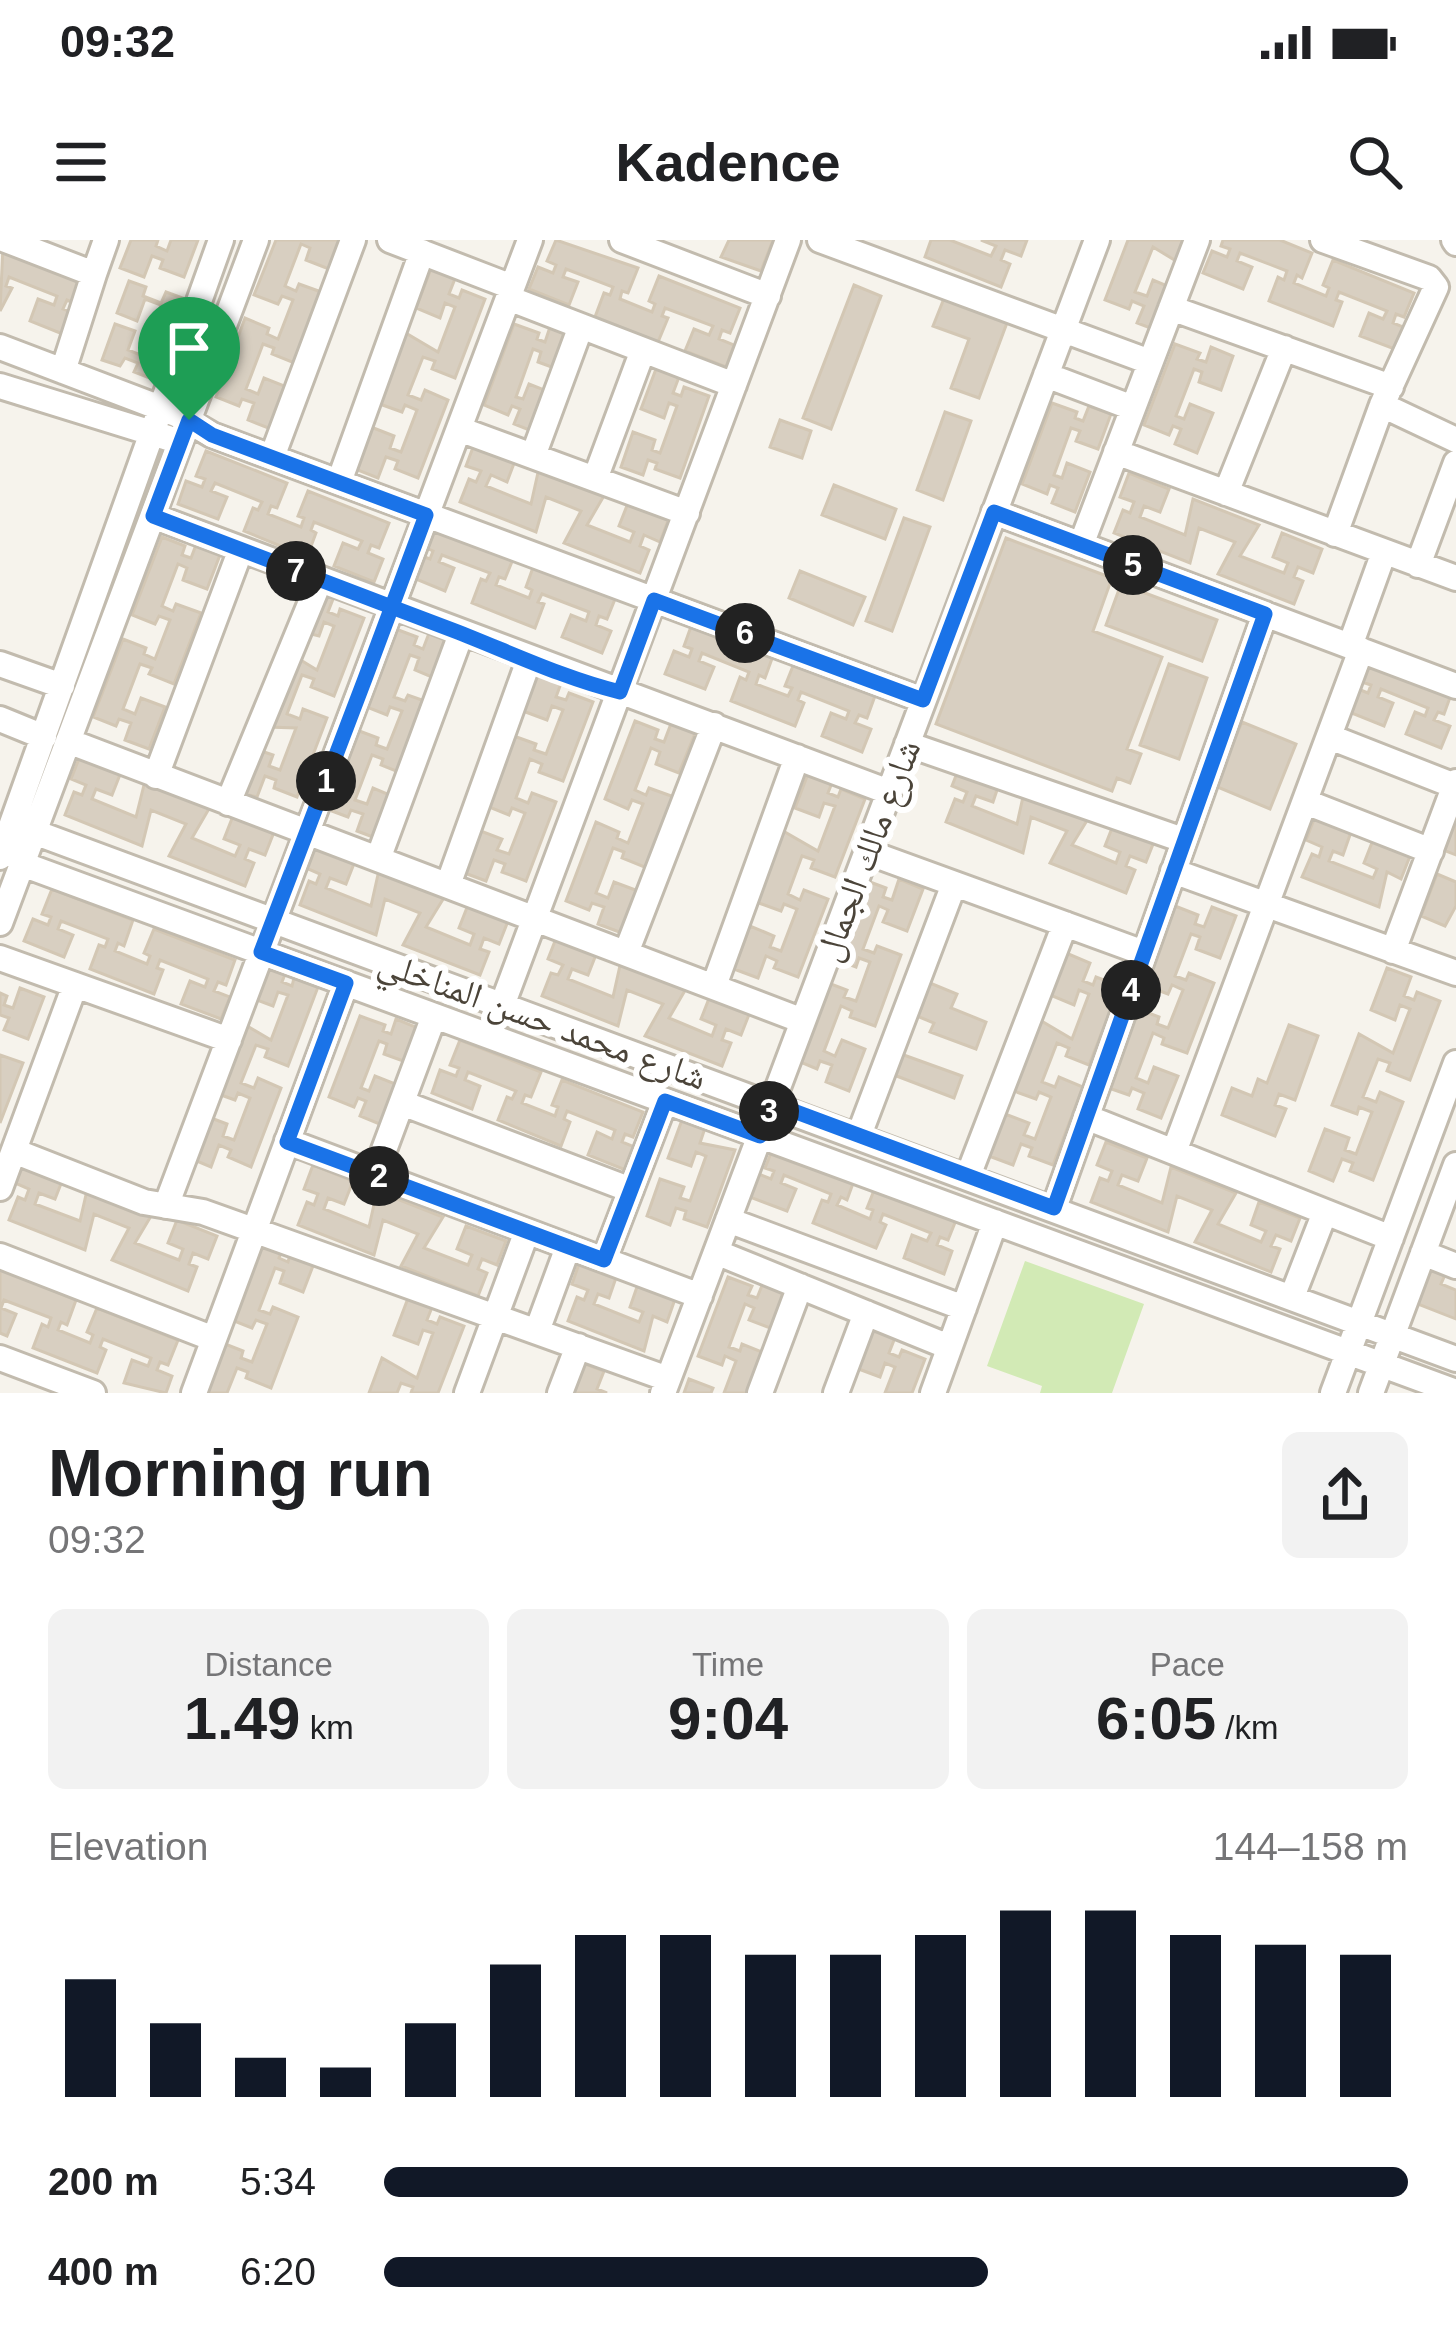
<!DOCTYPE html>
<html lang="en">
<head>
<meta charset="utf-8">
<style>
  :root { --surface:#fff; --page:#f2f2f2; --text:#202124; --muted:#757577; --accent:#111827 }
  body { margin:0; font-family:Arial,"Noto Naskh Arabic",sans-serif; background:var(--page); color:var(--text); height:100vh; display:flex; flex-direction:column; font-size:45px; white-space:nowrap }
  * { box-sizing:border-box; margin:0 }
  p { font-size:39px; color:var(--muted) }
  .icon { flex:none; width:66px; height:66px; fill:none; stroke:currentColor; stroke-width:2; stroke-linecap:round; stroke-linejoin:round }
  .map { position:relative; height:1153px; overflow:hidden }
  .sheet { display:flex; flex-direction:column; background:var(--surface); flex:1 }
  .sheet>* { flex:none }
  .pin { position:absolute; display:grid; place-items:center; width:102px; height:102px; color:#fff; margin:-123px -51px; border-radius:50% 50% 50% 0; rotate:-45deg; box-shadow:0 0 12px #0007 }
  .pin .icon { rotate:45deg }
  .km { position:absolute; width:60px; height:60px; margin:-30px; border-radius:50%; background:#222; color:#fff; font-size:33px; line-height:60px; text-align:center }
  .round { display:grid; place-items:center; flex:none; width:126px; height:126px; border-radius:18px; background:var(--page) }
  .headline { display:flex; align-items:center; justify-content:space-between; height:204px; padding:0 48px }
  h1 { font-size:66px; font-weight:600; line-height:90px }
  .stats { display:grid; grid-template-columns:repeat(3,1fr); gap:18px; height:204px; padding:12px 48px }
  .stats div { display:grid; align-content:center; border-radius:18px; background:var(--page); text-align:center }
  .stats b { font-size:60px; font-weight:600 }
  .stats small { font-size:33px; font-weight:400 }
  .stats p { font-size:33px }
  .chart { height:336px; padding:24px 48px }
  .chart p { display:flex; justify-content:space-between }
  .chart svg { width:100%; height:216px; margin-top:12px; stroke:var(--accent); stroke-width:6 }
  ul { padding:0 48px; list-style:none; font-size:39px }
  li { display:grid; grid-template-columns:192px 144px 1fr; align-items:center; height:90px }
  li i { height:30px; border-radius:15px; background:var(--accent) }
  .status { display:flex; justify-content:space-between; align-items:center; height:84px; padding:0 60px; background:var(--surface); direction:ltr }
  .status svg { height:33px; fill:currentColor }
  header { display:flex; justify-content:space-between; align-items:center; height:156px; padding:0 48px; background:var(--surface); font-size:54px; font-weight:600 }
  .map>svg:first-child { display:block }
  .green { fill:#d2eab5 }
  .building { fill:#d8cfc1; stroke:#d3c7b4; stroke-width:3 }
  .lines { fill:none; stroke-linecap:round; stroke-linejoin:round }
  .minor-casing { stroke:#c2bbae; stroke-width:30 }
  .minor { stroke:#fff; stroke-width:24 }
  .route-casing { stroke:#fff; stroke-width:24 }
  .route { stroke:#1a73e8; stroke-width:15 }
  .labels { text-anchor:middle; stroke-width:12; stroke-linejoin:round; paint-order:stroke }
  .street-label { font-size:36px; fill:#4b4439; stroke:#fff }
</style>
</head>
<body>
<div class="status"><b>09:32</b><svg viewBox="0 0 49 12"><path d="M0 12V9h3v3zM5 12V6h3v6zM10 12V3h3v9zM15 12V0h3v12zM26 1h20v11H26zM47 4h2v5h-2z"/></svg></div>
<header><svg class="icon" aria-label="menu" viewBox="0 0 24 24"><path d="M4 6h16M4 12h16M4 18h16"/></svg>Kadence<svg class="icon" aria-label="search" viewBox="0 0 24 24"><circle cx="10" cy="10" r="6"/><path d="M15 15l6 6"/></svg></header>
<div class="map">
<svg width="1456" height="1153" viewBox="0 0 1456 1153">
  <rect width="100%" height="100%" fill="#f6f3ec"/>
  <path class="green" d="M1025 1021 1144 1064 1112 1153H1040L1042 1146 987 1126Z"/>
  <path class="building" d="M131 0H158L156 6 167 11 171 0H198L184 37 160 28 163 20 152 16 144 37 120 28Z
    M276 0H340L329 29 306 20 310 8 301 4 285 46 296 51 299 44 324 53 297 124 272 114 274 108 263 104 246 149 258 154 264 138 287 147 271 189 248 180 254 163 242 159 239 166 216 157 245 78 269 88 267 94 278 99 293 60 282 56 278 64 254 55Z
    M556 0 638 28 628 53 622 51 620 59 652 72 655 64 649 61 659 36 740 68 730 93 722 90 719 99 734 105 726 127 685 111 694 89 709 95 713 86 665 68 662 76 668 78 658 102 595 77 604 53 610 55 613 47 566 29 563 37 578 42 569 65 529 49 538 27 553 33 556 25 547 21Z
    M729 0H773L761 31 721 17Z
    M931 0H950L991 16 996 6 981 0H1027L1021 16 1005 10 1001 20 1010 24 1001 47 925 17Z
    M1128 0H1196L1186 27 1153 7 1135 52 1147 56 1153 40 1177 50 1161 92 1137 83 1144 66 1132 61 1129 69 1105 60Z
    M1223 0H1280L1312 13 1302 38 1297 35 1294 43 1326 56 1329 48 1323 45 1333 20 1414 53 1404 77 1396 74 1393 83 1408 89 1400 111 1360 96 1369 73 1383 79 1387 71 1339 52 1336 60 1342 62 1333 86 1269 61 1278 37 1284 40 1287 31 1240 13 1237 21 1252 27 1243 49 1203 33 1212 11 1227 17 1230 9 1221 6Z
    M3 6 84 38 74 63 67 60 63 69 79 75 70 97 30 81 38 59 54 65 57 56 9 37 6 46 12 48 0 71Z
    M432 26 456 36 449 54 459 58 462 50 485 59 455 138 432 129 435 121 423 117 408 155 421 160 425 150 448 160 418 238 395 229 398 221 386 217 378 238 355 229 371 187 394 196 390 208 401 212 417 170 405 165 402 172 377 163 404 92 438 112 455 67 445 63 440 78 416 68Z
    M129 41 146 47 143 56 161 63 166 52 185 59 155 140 134 132 138 123 125 118 120 126 102 120 115 84 135 91 128 110 143 116 161 65 145 59 137 81 117 73Z
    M854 45 881 56 831 189 803 178Z
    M945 56 1008 80 979 158 951 148 969 99 933 86Z
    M514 84 539 93 537 99 545 102 550 87 573 96 560 130 538 122 541 112 533 109 516 157 523 159 529 144 552 153 537 193 514 184 520 169 512 166 508 175 484 165Z
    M1175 104 1200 113 1197 119 1206 122 1211 107 1233 116 1221 150 1199 142 1202 132 1194 129 1176 176 1184 179 1190 164 1213 173 1197 213 1175 204 1181 189 1173 186 1169 195 1144 185Z
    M656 129 679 137 673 153 681 156 684 147 709 156 680 238 655 229 657 223 648 220 643 235 621 227 633 192 655 200 652 210 660 213 677 166 669 163 664 178 641 169Z
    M1052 163 1077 172 1075 178 1083 181 1089 166 1111 174 1098 209 1076 201 1080 191 1071 188 1054 235 1062 238 1067 223 1090 232 1075 272 1052 263 1058 248 1050 245 1047 254 1022 244Z
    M945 172 971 181 943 260 917 250Z
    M780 180 811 191 802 218 770 207Z
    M475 202 516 218 507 242 491 235 486 246 531 264 539 228 605 254 587 285 630 302 634 292 619 286 628 263 669 278 660 302 644 295 640 306 649 310 640 333 564 303 581 271 546 257 536 292 460 262 469 239 476 242 481 231 466 226Z
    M206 211 287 243 277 268 271 266 268 274 301 287 304 278 298 276 308 251 389 283 379 308 371 305 368 313 383 319 374 342 334 326 343 303 358 309 362 301 314 282 311 290 316 293 307 317 244 291 253 268 258 270 262 262 215 243 211 251 227 257 218 279 178 264 186 241 202 247 205 239 196 236Z
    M1129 233 1169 249 1160 272 1144 266 1140 277 1185 295 1193 259 1259 285 1240 316 1284 333 1288 323 1273 317 1282 293 1322 309 1313 333 1298 327 1294 337 1303 341 1294 364 1218 334 1235 302 1199 288 1190 323 1114 293 1123 270 1130 273 1134 262 1120 257Z
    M834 245 896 269 885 299 822 275Z
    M904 278 930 287 892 391 866 381Z
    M434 282 515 314 505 339 499 337 496 345 529 358 532 350 526 347 535 322 617 354 607 379 599 376 596 385 611 391 602 413 562 397 571 375 586 381 589 372 542 354 538 362 544 364 535 388 472 363 481 339 486 341 490 333 442 315 439 322 454 328 445 351 406 335 414 313 430 319 433 311 424 307Z
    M162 297 185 306 182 315 191 318 199 297 223 307 207 349 183 340 187 328 178 324 162 366 173 371 176 364 201 373 174 444 149 434 152 428 140 424 123 469 135 474 141 458 165 467 149 509 125 500 131 483 119 479 116 486 93 477 123 399 146 408 144 414 155 419 170 380 159 376 155 384 132 375Z
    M1006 298 1112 338 1093 391 1162 417 1127 509 1141 514 1130 543 1117 538 1112 551 936 484Z
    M800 331 865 357 853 385 789 358Z
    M1121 344 1217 380 1202 421 1106 385Z
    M323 351 335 354 328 372 338 376 340 369 364 378 334 456 311 447 314 439 302 435 287 474 300 479 303 469 327 478 297 557 274 548 276 540 265 536 257 557 245 554 261 511 273 515 269 526 280 530 296 488 268 487 294 416 317 430 334 386 324 382 319 396 307 393Z
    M693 381 774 413 765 438 759 435 756 444 788 456 792 448 785 446 795 421 876 453 867 478 859 475 855 483 871 489 862 512 822 496 831 473 846 479 849 471 801 452 798 460 804 463 795 486 731 461 740 437 746 440 749 432 702 413 699 421 714 427 705 449 665 434 674 411 689 417 692 409 684 406Z
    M393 388 417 397 414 405 423 409 431 388 455 397 439 440 415 430 419 418 410 415 394 457 405 461 408 455 433 464 406 535 381 525 383 519 372 515 355 560 367 564 373 548 397 558 381 600 357 591 363 574 351 570 348 577 324 568 354 489 378 498 376 505 387 509 402 471 390 467 387 475 364 466Z
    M1372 417 1453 449 1444 474 1438 472 1434 480 1450 486 1441 508 1406 494 1415 472 1425 476 1428 468 1381 449 1378 457 1393 463 1384 486 1344 470 1353 447 1368 453 1371 445 1362 442Z
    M1169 424 1207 438 1179 519 1140 505Z
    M539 429 563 438 556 457 566 460 569 453 593 462 563 541 539 532 542 524 530 519 516 558 528 563 532 553 556 562 526 641 502 632 505 624 494 620 486 641 462 632 478 590 502 599 497 610 509 614 525 573 512 568 509 575 484 565 511 495 536 504 534 510 546 514 563 470 552 466 547 480 523 471Z
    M635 481 658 490 655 499 664 502 672 481 696 491 679 533 656 524 660 512 651 508 635 550 646 555 649 548 674 557 647 628 622 618 624 612 613 608 596 653 608 658 614 642 638 651 622 693 598 684 604 667 592 663 589 670 566 661 596 582 619 592 617 598 628 603 643 564 632 560 628 569 605 559Z
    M1242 482 1296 504 1270 569 1215 546Z
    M80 516 121 532 112 555 96 549 92 559 136 577 145 541 210 567 192 598 235 616 240 605 224 599 233 576 274 592 265 615 249 609 245 619 254 623 245 646 169 616 186 584 151 570 142 606 65 575 74 552 82 555 86 545 71 539Z
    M811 526 835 535 828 553 838 557 841 549 865 559 835 637 811 628 814 620 802 616 788 654 800 660 804 650 828 659 798 737 774 728 777 721 766 716 758 738 734 729 750 686 774 696 770 707 781 711 797 669 784 664 781 671 756 662 783 591 818 611 835 566 824 563 819 577 795 568Z
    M959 528 999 544 993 562 976 556 972 566 1017 584 1025 548 1091 574 1072 605 1116 623 1120 612 1105 606 1114 583 1155 599 1146 622 1130 616 1126 626 1135 630 1126 653 1050 623 1067 591 1031 577 1023 613 946 582 955 559 963 562 967 552 952 546Z
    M1315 577 1351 592 1343 615 1333 611 1329 621 1373 638 1377 629 1364 623 1373 600 1410 616 1401 639 1387 632 1379 667 1302 637 1312 614 1319 617 1322 607 1306 600Z
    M1456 577V615L1443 610Z
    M315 605 355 621 346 644 330 638 326 648 371 666 379 630 445 656 426 687 470 705 474 694 459 688 468 665 508 681 499 704 484 698 480 709 489 712 480 735 403 705 420 673 385 659 376 695 300 665 309 641 316 644 320 634 306 628Z
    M1437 634 1456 642V666L1445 686 1421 676Z
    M862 639 886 648 883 657 892 660 899 639 923 649 907 691 883 682 888 670 879 666 863 709 874 713 877 706 901 715 875 786 850 777 852 771 841 766 824 811 835 816 842 800 865 809 849 851 826 842 832 825 820 821 817 829 793 819 823 741 847 750 844 757 856 761 870 722 859 718 856 727 832 718Z
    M52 649 133 680 124 706 118 703 115 711 147 724 150 716 144 713 154 689 235 720 226 745 218 742 214 751 230 757 221 779 181 764 190 741 205 747 208 739 160 720 157 728 163 730 154 754 90 729 99 705 105 707 108 699 61 681 58 689 73 695 64 717 24 701 33 679 48 685 51 677 42 674Z
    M1175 666 1198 675 1195 684 1204 687 1212 667 1236 676 1220 718 1196 709 1200 697 1191 694 1175 736 1186 740 1189 733 1214 743 1187 813 1162 804 1164 798 1153 793 1136 838 1148 843 1154 827 1178 836 1161 878 1138 869 1144 853 1132 848 1129 855 1106 847 1135 768 1159 777 1157 784 1168 788 1183 750 1172 745 1168 754 1144 745Z
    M557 696 597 712 588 735 572 729 568 739 613 757 621 721 687 747 669 778 712 796 716 785 701 779 710 756 750 772 741 795 726 789 722 800 731 803 722 826 645 796 663 764 627 750 618 786 542 756 551 733 558 735 563 725 548 719Z
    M1066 713 1090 723 1083 741 1093 745 1096 737 1120 746 1089 825 1066 816 1069 808 1057 803 1042 842 1055 847 1059 837 1083 847 1053 925 1029 916 1032 908 1021 904 1013 925 989 916 1005 874 1029 883 1024 895 1035 899 1051 857 1039 852 1036 859 1011 850 1038 779 1072 799 1089 754 1079 750 1074 765 1050 755Z
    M265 715 289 724 282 742 292 746 294 738 318 747 288 826 265 817 268 809 256 805 241 843 254 848 258 838 281 848 251 927 228 917 231 910 219 905 211 927 187 917 203 875 227 884 223 896 234 900 250 858 238 853 235 860 210 851 237 780 271 800 288 755 278 752 273 766 249 757Z
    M1387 728 1411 737 1404 756 1414 760 1417 752 1440 761 1410 840 1387 831 1390 823 1378 819 1363 857 1376 862 1380 852 1403 862 1373 940 1350 931 1353 923 1342 919 1333 941 1309 931 1325 889 1349 898 1345 910 1356 914 1372 872 1359 867 1357 874 1332 865 1359 794 1393 813 1410 769 1400 765 1395 780 1371 770Z
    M925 741 957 754 951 768 986 782 976 809 930 792 934 783 912 774Z
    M20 748 44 757 28 799 4 790 9 778 0 775V753L7 756 4 765 13 768Z
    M360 776 385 785 383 791 391 794 396 779 418 788 406 822 384 814 387 804 379 801 361 848 369 851 375 836 398 845 382 885 360 876 366 861 358 858 354 867 329 857Z
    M1289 785 1318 796 1295 860 1279 854 1275 865 1286 869 1275 896 1222 875 1232 848 1252 856 1258 839 1267 843Z
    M460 800 541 832 531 857 525 855 522 863 555 876 558 867 552 865 562 840 643 872 633 897 625 894 622 902 637 908 628 931 588 915 597 892 612 899 615 890 567 871 564 879 570 882 561 906 498 880 507 857 512 859 516 851 468 832 465 840 480 846 472 869 432 853 440 830 456 836 459 828 450 825Z
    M901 814 962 836 954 858 894 835Z
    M0 815 23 823 0 883Z
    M682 880 705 888 700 903 735 910 707 987 684 979 686 971 676 968 670 985 647 976 660 939 684 947 680 958 690 961 706 916 696 912 691 926 668 918Z
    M1106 902 1147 918 1138 941 1122 935 1118 945 1162 963 1171 927 1236 953 1218 984 1261 1002 1266 991 1251 985 1259 962 1300 978 1291 1001 1276 995 1271 1006 1280 1009 1271 1032 1195 1002 1212 970 1177 956 1168 992 1091 962 1100 938 1108 941 1112 931 1097 925Z
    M775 903 856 935 847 960 841 957 837 965 870 979 873 970 867 968 877 943 958 975 948 1000 940 997 937 1005 952 1011 944 1034 904 1018 912 995 927 1001 931 993 883 974 880 982 886 985 876 1008 813 983 822 960 828 962 831 954 784 935 781 943 796 949 787 971 747 956 756 933 771 939 774 931 765 928Z
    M24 920 64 936 55 959 39 953 35 964 80 981 88 946 154 971 135 1003 179 1020 183 1009 168 1003 177 980 217 996 208 1019 193 1013 189 1024 197 1027 188 1051 112 1020 129 988 94 974 85 1010 9 980 18 957 25 960 29 949 15 943Z
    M313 925 353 941 344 964 328 958 324 969 369 987 377 951 443 977 424 1008 468 1025 472 1015 457 1009 466 986 506 1001 497 1025 482 1019 478 1029 487 1033 478 1056 401 1026 418 994 383 980 374 1015 298 985 307 962 314 965 318 954 304 949Z
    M259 1000 282 1010 279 1018 288 1022 292 1008 316 1018 303 1052 280 1043 284 1031 275 1028 259 1070 270 1074 273 1067 298 1077 271 1148 246 1138 248 1132 237 1128 227 1153H200L220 1102 243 1111 241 1118 252 1122 267 1084 256 1080 252 1088 229 1079Z
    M1427 1019 1448 1028 1441 1044 1456 1050V1079L1410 1061Z
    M580 1021 617 1035 609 1058 598 1054 594 1064 639 1082 643 1072 630 1067 638 1044 675 1059 667 1082 653 1076 644 1111 568 1081 577 1057 584 1060 588 1050 572 1044Z
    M0 1029 76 1060 67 1085 61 1082 58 1090 90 1103 93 1095 87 1092 97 1068 178 1100 168 1125 160 1122 157 1130 172 1136 166 1153 124 1143 132 1120 148 1126 151 1118 103 1099 100 1107 106 1110 97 1133 33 1108 42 1084 48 1087 51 1078 4 1060 1 1068 16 1074 7 1096 0 1093Z
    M728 1037 752 1046 748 1055 757 1058 765 1038 789 1047 773 1089 749 1080 754 1068 745 1064 729 1107 740 1111 742 1104 767 1114 752 1153H724L736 1121 725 1116 722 1125 698 1116Z
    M410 1053 434 1062 427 1080 437 1084 440 1077 464 1086 438 1153H411L413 1147 401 1143 397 1153H369L382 1118 417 1138 433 1093 423 1090 418 1104 394 1095Z
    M872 1086 896 1095 889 1113 899 1117 902 1110 925 1119 912 1153H885L895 1127 885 1123 880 1137 856 1128Z
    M580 1122 604 1131 597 1149 607 1153H568Z
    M689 1139 713 1148 711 1153H684Z"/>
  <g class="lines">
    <g class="minor-casing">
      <path id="minor" d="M6 0 94 34 106 0
        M390 0 512 47
        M622 0 768 56
        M820 0 1150 122
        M1323 0 1429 38 1436 47 1382 165 1335 294
        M1454 0 1456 3
        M508 58 734 145
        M1171 68 1391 147
        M0 107 176 174 212 195 923 460
        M63 131 94 34
        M1046 135 1133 168
        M0 146 168 198
        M1382 165 1456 200
        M459 189 687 273
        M1116 212 1456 338
        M533 216 581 86
        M272 217 353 0
        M595 239 643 110
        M339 242 422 12
        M1226 253 1284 108
        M994 272 1456 446
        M153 276 889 552
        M1081 305 1197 0
        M1418 325 1456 223
        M1350 406 1384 312
        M0 424 62 446
        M0 479 44 497
        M1330 497 1455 546
        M68 501 803 781
        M907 504 1183 600
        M156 536 241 309
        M1306 562 1431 611
        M228 563 320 340
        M34 592 1456 1119
        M867 612 1144 713
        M0 617 221 0
        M378 619 461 394
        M22 624 1456 1152
        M1173 631 1456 733
        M448 645 529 420
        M0 683 256 0
        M1393 711 1456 542
        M626 713 714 485
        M0 718 229 800
        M714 746 797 517
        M497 779 788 0
        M402 863 631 950
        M1086 877 1391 998
        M859 895 954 644
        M287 901 700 1056
        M14 911 144 962 203 972 668 1139
        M1174 912 1361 410
        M375 934 434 776
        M968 936 1065 684
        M0 948 75 745
        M166 966 530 0
        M1054 968 1265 374
        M728 980 964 1068
        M716 1012 949 1107
        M1423 1013 1456 1026
        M0 1016 214 1099
        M604 1020 665 861
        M1292 1057 1325 972
        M537 1091 568 1007
        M0 1118 93 1153
        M194 1153 346 743
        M467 1153 527 991
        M560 1153 578 1106
        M663 1153 1097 0
        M760 1153 800 1046
        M836 1153 866 1073
        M933 1153 995 982
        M1333 1153 1456 823
        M1371 1153 1456 925"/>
    </g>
    <use href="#minor" class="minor"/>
  </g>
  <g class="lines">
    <g class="route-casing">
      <path id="route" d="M189 180 212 195 426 275C372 421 317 567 261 712L346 743 287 902 604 1020 665 861 760 896 772 863 1054 968 1265 374 994 272 923 460 654 360 620 452C563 438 509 412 455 391 354 353 253 314 153 276L189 180"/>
    </g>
    <use href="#route" class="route"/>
  </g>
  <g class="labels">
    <g class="street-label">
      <text transform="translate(867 610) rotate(-69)" y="13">شارع مالك الجمال</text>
      <text transform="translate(543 779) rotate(20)" y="13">شارع محمد حسن المناخلي</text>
    </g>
  </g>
</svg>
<div class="pin" style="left:189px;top:180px;background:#1e9e55"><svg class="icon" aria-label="arrive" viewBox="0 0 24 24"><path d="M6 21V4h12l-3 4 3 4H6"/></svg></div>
<b class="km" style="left:326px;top:541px">1</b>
<b class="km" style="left:379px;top:936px">2</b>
<b class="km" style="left:769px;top:871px">3</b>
<b class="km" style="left:1131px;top:750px">4</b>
<b class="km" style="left:1133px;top:325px">5</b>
<b class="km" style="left:745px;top:393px">6</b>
<b class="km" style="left:296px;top:331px">7</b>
</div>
<section class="sheet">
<div class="headline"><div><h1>Morning run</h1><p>09:32</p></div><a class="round"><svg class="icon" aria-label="share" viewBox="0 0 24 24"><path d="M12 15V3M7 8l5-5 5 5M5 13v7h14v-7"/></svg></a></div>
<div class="stats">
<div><p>Distance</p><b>1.49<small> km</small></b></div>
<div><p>Time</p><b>9:04</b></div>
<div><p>Pace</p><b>6:05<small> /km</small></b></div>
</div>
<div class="chart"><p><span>Elevation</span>144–158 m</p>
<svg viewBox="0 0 160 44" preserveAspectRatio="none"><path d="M5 44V20M15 44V29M25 44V36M35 44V38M45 44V29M55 44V17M65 44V11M75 44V11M85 44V15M95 44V15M105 44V11M115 44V6M125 44V6M135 44V11M145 44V13M155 44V15"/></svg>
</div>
<ul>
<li><b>200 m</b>5:34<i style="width:100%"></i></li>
<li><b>400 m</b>6:20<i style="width:59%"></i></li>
</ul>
</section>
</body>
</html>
